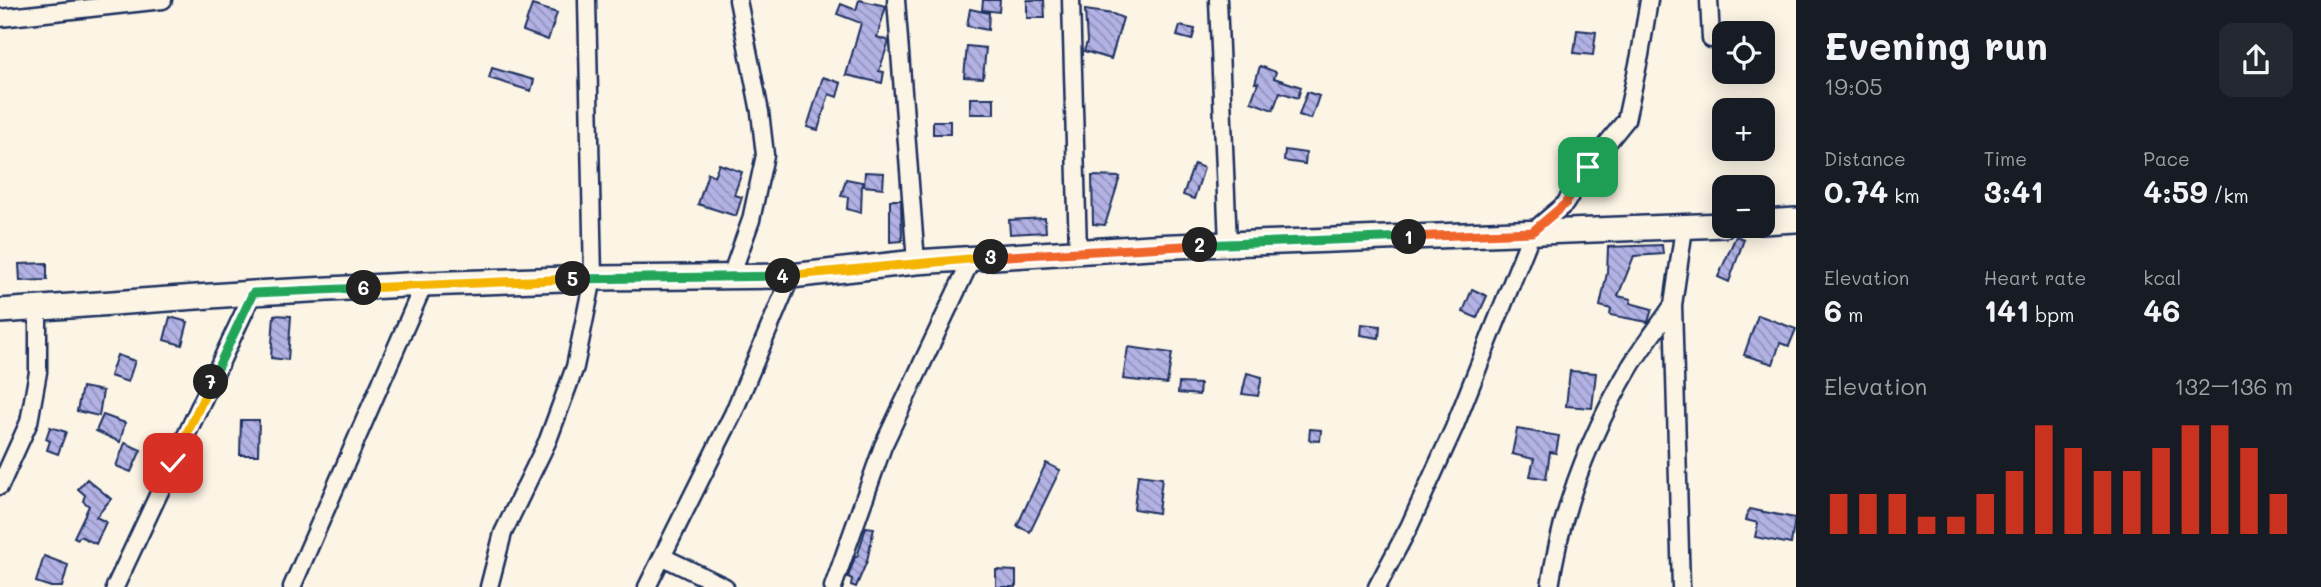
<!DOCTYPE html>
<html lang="en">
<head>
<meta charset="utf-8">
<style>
  :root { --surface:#171b24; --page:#242831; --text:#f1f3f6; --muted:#9ea1a6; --accent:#c8321e }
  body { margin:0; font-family:Mali,sans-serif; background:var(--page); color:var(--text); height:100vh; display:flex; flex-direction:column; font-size:26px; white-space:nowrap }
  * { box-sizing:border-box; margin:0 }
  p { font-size:23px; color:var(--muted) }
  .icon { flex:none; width:38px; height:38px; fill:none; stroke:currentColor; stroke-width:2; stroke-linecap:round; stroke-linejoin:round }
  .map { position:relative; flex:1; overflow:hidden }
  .panel { display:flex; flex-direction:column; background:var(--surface); width:525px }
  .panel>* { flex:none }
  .tools { position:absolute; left:1712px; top:21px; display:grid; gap:14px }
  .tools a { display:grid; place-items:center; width:63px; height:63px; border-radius:14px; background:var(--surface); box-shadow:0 4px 18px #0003; font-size:35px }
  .pin { position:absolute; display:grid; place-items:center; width:60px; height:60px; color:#fff; margin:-30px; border-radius:14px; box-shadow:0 4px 10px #0006 }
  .km { position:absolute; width:35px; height:35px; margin:-18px; border-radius:50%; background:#222; color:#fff; font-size:19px; line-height:35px; text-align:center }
  .round { display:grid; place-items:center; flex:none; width:74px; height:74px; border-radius:14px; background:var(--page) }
  .summary { display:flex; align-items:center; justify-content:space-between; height:119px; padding:0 28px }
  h1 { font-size:38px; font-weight:700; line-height:52px }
  .stats { display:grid; grid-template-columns:repeat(3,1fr); gap:10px; height:119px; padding:7px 28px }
  .stats div { display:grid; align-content:center }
  .stats b { font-size:30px; font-weight:700 }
  .stats small { font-size:19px; font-weight:400 }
  .stats p { font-size:19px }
  .chart { height:196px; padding:14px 28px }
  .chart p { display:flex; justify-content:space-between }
  .chart svg { width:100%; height:126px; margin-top:7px; stroke:var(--accent); stroke-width:6 }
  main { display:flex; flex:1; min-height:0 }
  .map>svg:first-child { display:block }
  .building { fill:url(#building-back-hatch); stroke:#1b2f5e; stroke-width:2 }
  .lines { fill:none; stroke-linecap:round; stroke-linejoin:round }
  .street-casing { stroke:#1b2f5e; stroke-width:21 }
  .secondary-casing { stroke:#1b2f5e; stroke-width:28 }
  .street { stroke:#fcf5e5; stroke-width:16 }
  .secondary { stroke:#fcf5e5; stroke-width:23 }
  .split-1-casing { stroke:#fff; stroke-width:14 }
  .split-2-casing { stroke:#fff; stroke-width:14 }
  .split-3-casing { stroke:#fff; stroke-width:14 }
  .split-4-casing { stroke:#fff; stroke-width:14 }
  .split-5-casing { stroke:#fff; stroke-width:14 }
  .split-6-casing { stroke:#fff; stroke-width:14 }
  .split-7-casing { stroke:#fff; stroke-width:14 }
  .split-8-casing { stroke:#fff; stroke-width:14 }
  .split-1 { stroke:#f0652b; stroke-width:9 }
  .split-2 { stroke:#22a559; stroke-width:9 }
  .split-3 { stroke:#f0652b; stroke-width:9 }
  .split-4 { stroke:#f5b400; stroke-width:9 }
  .split-5 { stroke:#22a559; stroke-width:9 }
  .split-6 { stroke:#f5b400; stroke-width:9 }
  .split-7 { stroke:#22a559; stroke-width:9 }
  .split-8 { stroke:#f5b400; stroke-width:9 }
</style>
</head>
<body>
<main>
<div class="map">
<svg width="1796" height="587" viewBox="0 0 1796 587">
  <defs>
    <pattern id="building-back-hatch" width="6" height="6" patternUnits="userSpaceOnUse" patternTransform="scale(1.75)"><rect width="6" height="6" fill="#b3b2e4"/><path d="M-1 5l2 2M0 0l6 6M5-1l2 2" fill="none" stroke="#9191bc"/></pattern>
  </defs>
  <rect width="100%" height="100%" fill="#fcf5e5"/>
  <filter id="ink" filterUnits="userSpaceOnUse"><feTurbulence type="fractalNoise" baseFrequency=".0143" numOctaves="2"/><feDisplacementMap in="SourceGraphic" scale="14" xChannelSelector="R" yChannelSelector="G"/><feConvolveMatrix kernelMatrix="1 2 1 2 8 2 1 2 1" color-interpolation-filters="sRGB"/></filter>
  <g filter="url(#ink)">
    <path class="building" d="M859 0 886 6 877 37 889 41 879 71 884 72 882 83 846 75 861 23 837 14 841 4 856 10Z
      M983 0H1000L999 12 982 10Z
      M1027 0H1044L1045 18H1027Z
      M532 5 557 13 548 40 523 31Z
      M970 9 989 13 988 30 967 26Z
      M1085 10 1113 14 1123 18 1111 59 1084 51 1087 42Z
      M1180 26 1195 29 1192 40 1177 36Z
      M1577 30 1596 32 1593 55 1574 53Z
      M967 46 986 48 983 78 964 77Z
      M1260 66 1276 72 1274 78 1301 87 1298 98 1280 92 1273 110 1251 102 1258 83H1255Z
      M492 68 534 80 531 91 489 78Z
      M823 77 841 83 837 97 829 94 818 130 807 127Z
      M1307 92 1319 96 1311 119 1299 115Z
      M970 98H994V114H970Z
      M933 121H950V134H933Z
      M1285 150 1306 153 1305 164 1284 161Z
      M719 164 742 172 734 195 742 197 736 216 698 204 708 173 714 176Z
      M1194 164 1204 168 1194 199 1183 195Z
      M865 172 884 173 883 188 864 186Z
      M1092 176 1120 177 1105 225 1093 224Z
      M846 179 862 182 861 213 847 209 848 197 841 196Z
      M890 200H901L902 241 890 242Z
      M1045 218 1046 232 1010 234 1009 220Z
      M1736 236 1744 239 1729 282 1718 277Z
      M1662 245 1663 254 1634 256 1618 296 1631 299 1630 303 1652 309 1648 322 1610 315 1611 309 1600 306 1607 273 1608 247Z
      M47 263V280L20 281 19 264Z
      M1472 289 1487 296 1477 318 1463 312Z
      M274 315 291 316 288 360 271 358Z
      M1758 315 1796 329 1789 346 1780 343 1773 364 1744 355Z
      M170 317 188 322 182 345 164 340Z
      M1361 324 1380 326 1379 338 1360 335Z
      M1128 347 1172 353 1167 384 1123 379Z
      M117 355 135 361 128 382 110 376Z
      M1570 371 1596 373 1592 408 1566 406Z
      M1247 373 1262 377 1258 396 1242 394Z
      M1179 383 1200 384 1199 395 1178 393Z
      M82 387 103 391 99 416 77 411Z
      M103 415 125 423 120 442 96 431Z
      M241 420H259L258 455H240Z
      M50 427 66 432 58 454 47 450 50 441 46 439Z
      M1310 429 1321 430 1320 441 1309 440Z
      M1517 429 1559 436 1556 453 1550 452 1546 479 1530 476 1534 459 1512 454Z
      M125 443 141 450 131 472 116 466Z
      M1046 463 1060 470 1030 532 1017 526Z
      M1138 475 1162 478 1158 513 1134 509Z
      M87 479 111 499 96 517 106 522 96 544 80 536 78 539 74 537 89 506 83 501 85 495 78 489Z
      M1749 509 1795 518 1791 544 1755 537 1758 523 1746 520Z
      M866 527 874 528 867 561 856 587 851 585 852 579 848 577 855 557H857Z
      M44 556 68 565 62 587H51L36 582Z
      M996 570 1016 571V587H996Z"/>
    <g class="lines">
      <g class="street-casing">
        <path id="street" d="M896 0 916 262
          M1071 0 1078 251
          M1218 0 1228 244
          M1709 0 1711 39
          M0 18 163 0
          M731 276 751 220 765 155 760 112 738 0
          M0 486 29 422 38 372V308
          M663 557 725 587
          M115 587 253 293
          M292 587 424 284
          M489 587 503 533 548 440 575 367 593 278 587 0
          M647 587 733 414 791 276
          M833 587 883 446 972 258
          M1377 587 1409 527 1454 428 1532 232 1565 204 1588 167 1626 120 1640 55 1649 0
          M1550 587C1561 509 1590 435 1630 367 1643 346 1659 326 1673 305
          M1681 587 1673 305 1684 228"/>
      </g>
      <g class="secondary-casing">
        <path id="secondary" d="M1762 222 1796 220
          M0 311 253 293 424 284 593 278 791 276 916 262 1150 247 1724 225"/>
      </g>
      <use href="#street" class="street"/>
      <use href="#secondary" class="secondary"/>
    </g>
  </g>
  <g class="lines" filter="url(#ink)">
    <g class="split-1-casing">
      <path id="split-1" d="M1409 237 1532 232 1565 204 1588 167"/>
    </g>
    <g class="split-2-casing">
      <path id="split-2" d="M1200 245 1409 237"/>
    </g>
    <g class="split-3-casing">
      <path id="split-3" d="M991 257 1200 245"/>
    </g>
    <g class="split-4-casing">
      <path id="split-4" d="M783 276 991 257"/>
    </g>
    <g class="split-5-casing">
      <path id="split-5" d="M573 279 783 276"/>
    </g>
    <g class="split-6-casing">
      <path id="split-6" d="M364 288 573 279"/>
    </g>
    <g class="split-7-casing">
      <path id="split-7" d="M211 382 253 293 364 288"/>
    </g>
    <g class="split-8-casing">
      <path id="split-8" d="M173 463 211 382"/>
    </g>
    <use href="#split-1" class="split-1"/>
    <use href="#split-2" class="split-2"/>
    <use href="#split-3" class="split-3"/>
    <use href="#split-4" class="split-4"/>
    <use href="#split-5" class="split-5"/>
    <use href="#split-6" class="split-6"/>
    <use href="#split-7" class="split-7"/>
    <use href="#split-8" class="split-8"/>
  </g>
</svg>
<div class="tools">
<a><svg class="icon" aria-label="locate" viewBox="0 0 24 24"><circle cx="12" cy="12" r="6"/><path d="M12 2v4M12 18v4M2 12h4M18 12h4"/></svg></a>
<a>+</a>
<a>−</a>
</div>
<div class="pin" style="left:1588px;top:167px;background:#1e9e55"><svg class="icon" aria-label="arrive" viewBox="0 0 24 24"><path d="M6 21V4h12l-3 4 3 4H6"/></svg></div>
<div class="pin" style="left:173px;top:463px;background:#d93025"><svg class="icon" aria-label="check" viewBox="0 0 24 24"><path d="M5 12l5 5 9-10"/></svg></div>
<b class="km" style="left:1409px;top:237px">1</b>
<b class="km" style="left:1200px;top:245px">2</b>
<b class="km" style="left:991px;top:257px">3</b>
<b class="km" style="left:783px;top:276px">4</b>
<b class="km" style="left:573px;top:279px">5</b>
<b class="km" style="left:364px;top:288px">6</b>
<b class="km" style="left:211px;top:382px">7</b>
</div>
<section class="panel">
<div class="summary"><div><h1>Evening run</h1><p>19:05</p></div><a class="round"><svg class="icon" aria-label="share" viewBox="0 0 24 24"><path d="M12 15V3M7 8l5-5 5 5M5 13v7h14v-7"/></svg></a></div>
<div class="stats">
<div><p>Distance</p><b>0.74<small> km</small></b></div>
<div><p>Time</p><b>3:41</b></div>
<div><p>Pace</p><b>4:59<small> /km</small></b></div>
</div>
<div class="stats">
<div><p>Elevation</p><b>6<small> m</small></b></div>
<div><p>Heart rate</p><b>141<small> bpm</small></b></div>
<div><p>kcal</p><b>46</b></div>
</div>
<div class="chart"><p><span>Elevation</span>132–136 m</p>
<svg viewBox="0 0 160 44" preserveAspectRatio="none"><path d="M5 44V30M15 44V30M25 44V30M35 44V38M45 44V38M55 44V30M65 44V22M75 44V6M85 44V14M95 44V22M105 44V22M115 44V14M125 44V6M135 44V6M145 44V14M155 44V30"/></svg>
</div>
</section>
</main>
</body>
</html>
